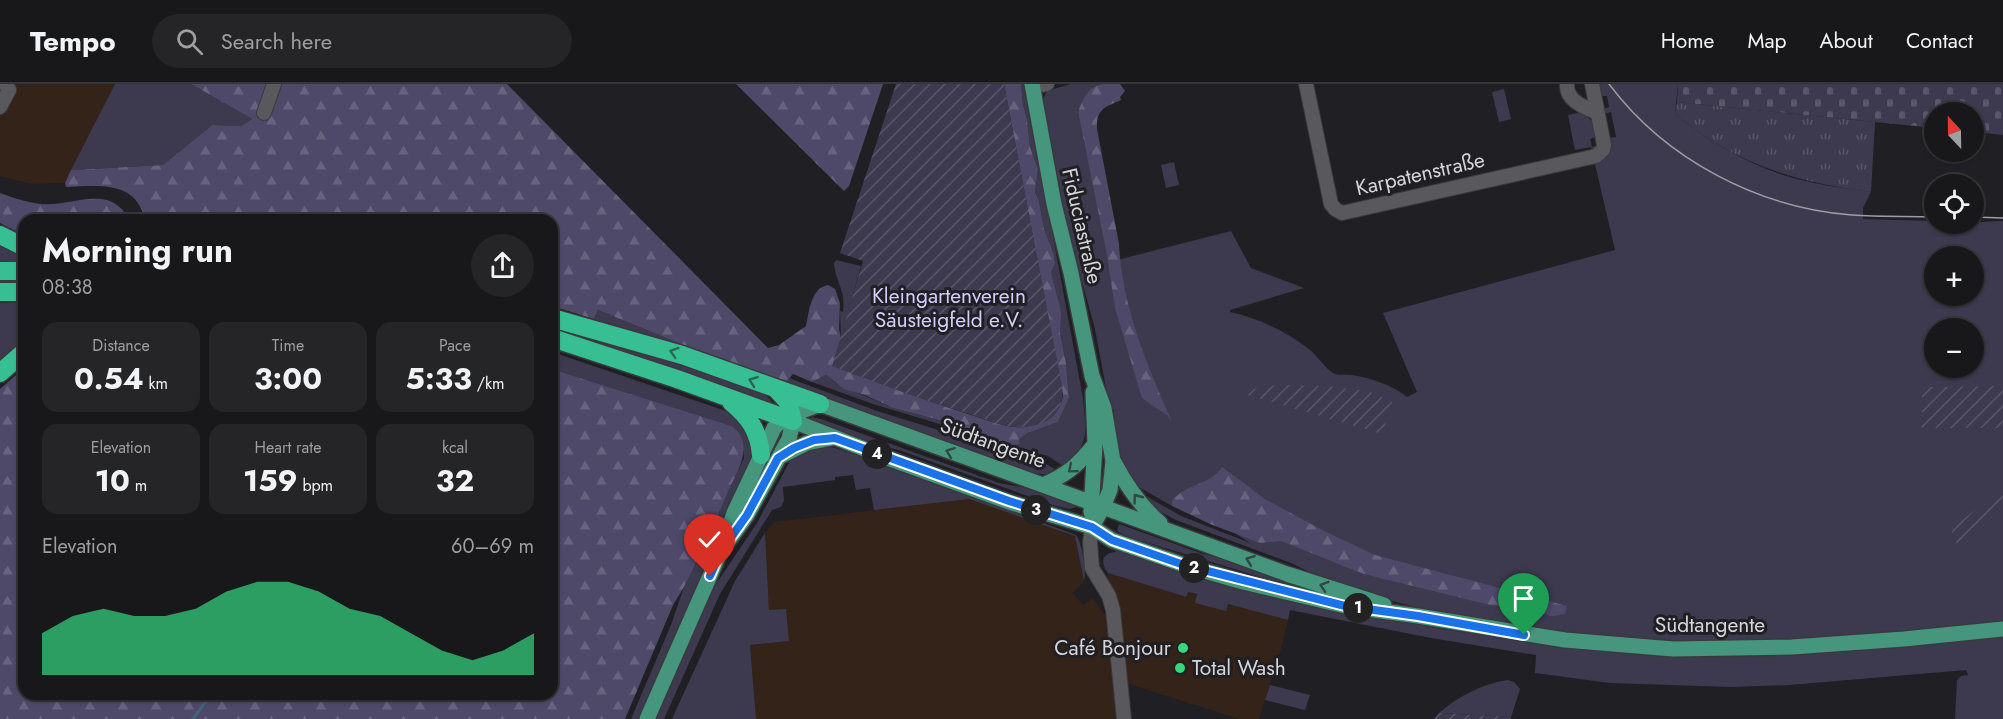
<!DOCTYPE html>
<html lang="en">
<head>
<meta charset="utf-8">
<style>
  :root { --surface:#18171a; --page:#252427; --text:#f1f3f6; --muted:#9f9fa2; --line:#363639; --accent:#35d881 }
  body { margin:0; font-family:Jost,sans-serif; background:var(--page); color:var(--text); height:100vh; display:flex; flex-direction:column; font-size:22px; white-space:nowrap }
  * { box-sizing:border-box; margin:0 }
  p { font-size:20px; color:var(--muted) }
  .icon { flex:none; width:33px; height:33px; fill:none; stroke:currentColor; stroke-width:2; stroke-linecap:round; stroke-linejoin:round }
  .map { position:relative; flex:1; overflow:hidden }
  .sheet { position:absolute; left:18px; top:130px; width:540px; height:486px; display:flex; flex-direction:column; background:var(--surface); border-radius:18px; box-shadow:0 2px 4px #0004,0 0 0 2px var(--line) }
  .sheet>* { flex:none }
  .needle { width:39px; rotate:338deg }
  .tools { position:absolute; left:1924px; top:18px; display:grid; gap:12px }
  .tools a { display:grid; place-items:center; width:60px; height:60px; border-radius:50%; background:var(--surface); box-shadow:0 2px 4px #0004,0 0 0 2px var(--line); font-size:30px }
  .pin { position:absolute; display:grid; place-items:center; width:51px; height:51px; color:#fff; margin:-62px -26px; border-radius:50% 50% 50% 0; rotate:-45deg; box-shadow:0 0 6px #0007 }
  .pin .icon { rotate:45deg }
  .km { position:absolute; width:30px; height:30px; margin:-15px; border-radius:50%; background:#222; color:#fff; font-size:16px; line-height:30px; text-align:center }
  .round { display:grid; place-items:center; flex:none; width:63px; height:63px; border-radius:32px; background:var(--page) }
  .head { display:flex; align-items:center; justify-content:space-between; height:102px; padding:0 24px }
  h1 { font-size:33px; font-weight:700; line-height:45px }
  .metrics { display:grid; grid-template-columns:repeat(3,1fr); gap:9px; height:102px; padding:6px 24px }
  .metrics div { display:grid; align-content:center; border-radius:15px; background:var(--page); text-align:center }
  .metrics b { font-size:30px; font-weight:700 }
  .metrics small { font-size:16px; font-weight:400 }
  .metrics p { font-size:16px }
  .chart { height:168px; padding:12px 24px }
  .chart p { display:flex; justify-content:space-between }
  .chart svg { width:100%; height:108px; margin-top:6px; fill:var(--accent); opacity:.7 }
  header { display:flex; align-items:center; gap:36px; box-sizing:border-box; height:84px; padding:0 30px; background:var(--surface); border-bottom:2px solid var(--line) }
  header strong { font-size:28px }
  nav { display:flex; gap:33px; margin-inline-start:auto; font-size:21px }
  .search { width:420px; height:54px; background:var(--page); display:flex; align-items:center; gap:15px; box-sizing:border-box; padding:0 21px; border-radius:33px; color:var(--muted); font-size:22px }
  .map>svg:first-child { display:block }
  .commercial { fill:#332319 }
  .grass { fill:#3d3a4f; fill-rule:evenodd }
  .forest { fill:url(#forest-firs) }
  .cemetery { fill:url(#cemetery-stones) }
  .park { fill:url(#park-tufts) }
  .garden { fill:url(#garden-furrows) }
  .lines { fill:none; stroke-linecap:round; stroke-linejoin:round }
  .stream { stroke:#42637b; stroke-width:3 }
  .minor-casing { stroke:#3a3a3d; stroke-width:16 }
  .major-casing { stroke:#3a3a3d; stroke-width:18 }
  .highway-casing { stroke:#3a3a3d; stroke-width:21 }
  .minor { stroke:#59595d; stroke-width:14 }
  .major { stroke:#45967d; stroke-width:15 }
  .highway { stroke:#37be92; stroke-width:18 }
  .tram { stroke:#9d9ca0; stroke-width:1.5 }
  .oneway { stroke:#2a6755 }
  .oneway2 { stroke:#2d4942 }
  .route-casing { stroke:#fff; stroke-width:12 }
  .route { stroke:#1a73e8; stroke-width:8 }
  .poi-dot { fill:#35d881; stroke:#201f23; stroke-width:2 }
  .labels { text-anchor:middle; stroke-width:6; stroke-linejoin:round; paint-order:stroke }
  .street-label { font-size:21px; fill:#d6d6d9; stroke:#201f23 }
  .park-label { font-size:21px; fill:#d4cdfe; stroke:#201f23 }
  .poi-label { font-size:21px; fill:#d6d6d9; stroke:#201f23; text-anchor:end }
</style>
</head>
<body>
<header>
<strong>Tempo</strong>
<div class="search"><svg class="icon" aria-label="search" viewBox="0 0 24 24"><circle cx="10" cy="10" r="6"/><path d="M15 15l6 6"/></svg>Search here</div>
<nav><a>Home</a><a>Map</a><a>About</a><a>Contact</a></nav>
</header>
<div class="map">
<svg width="2003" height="635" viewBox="0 0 2003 635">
  <defs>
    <pattern id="forest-firs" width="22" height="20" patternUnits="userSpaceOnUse" patternTransform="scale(1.5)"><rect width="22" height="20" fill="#4e4969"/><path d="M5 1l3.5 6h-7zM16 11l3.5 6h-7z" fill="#67627e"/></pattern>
    <pattern id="cemetery-stones" width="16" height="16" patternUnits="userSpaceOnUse" patternTransform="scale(1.5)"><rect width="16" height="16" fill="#3d3a4f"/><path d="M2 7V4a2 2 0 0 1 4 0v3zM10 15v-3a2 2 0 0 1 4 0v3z" fill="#585668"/></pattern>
    <pattern id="park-tufts" width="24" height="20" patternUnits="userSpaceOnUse" patternTransform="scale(1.5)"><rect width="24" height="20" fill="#3d3a4f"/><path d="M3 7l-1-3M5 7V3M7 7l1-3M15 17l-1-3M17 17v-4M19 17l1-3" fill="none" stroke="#585668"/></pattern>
    <pattern id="garden-furrows" width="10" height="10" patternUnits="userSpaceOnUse" patternTransform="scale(1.5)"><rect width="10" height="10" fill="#3d3a4f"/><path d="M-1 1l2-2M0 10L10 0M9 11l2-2" fill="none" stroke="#585668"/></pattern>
  </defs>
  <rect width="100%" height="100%" fill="#201f23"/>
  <path class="commercial" d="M0 0H115L65 99 32 100 0 92Z
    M969 415 1076 452 1084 497 1073 509 1083 521 1093 514 1106 533 1118 635H756L750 561 789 557 769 526 765 449 774 438Z
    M1108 489 1185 513 1187 508 1197 511 1195 519 1225 526 1228 520 1288 536 1281 565 1259 635H1239L1126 599 1113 506 1107 494Z"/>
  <path class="grass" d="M115 0H191L252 35 241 42 212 41 163 81 71 86Z
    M1021 0H1023L1043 99 1083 314C1086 349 1090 357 1066 384L1048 372 1011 362 1020 360 1019 355 1028 349 1058 338 1069 314 1066 279 1060 248V228L1051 188 1055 180 1054 170 1044 145 1039 117 1035 108 1038 85 1030 63 1027 35 1023 21Z
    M1071 0H1101C1086 5 1083 14 1078 28L1109 178 1231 147 1251 184 1304 204 1230 226V228C1258 234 1288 248 1310 266 1317 272 1326 285 1333 289 1338 292 1346 290 1352 291 1370 294 1393 301 1407 313L1417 308 1383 229 1615 166 1591 63 1575 66 1568 31 1582 28 1592 37 1598 52 1590 55 1592 63 1609 58V54L1616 53 1611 28 1604 30 1603 25 1609 23 1607 12H1600L1597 0H1678L1675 30C1710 58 1750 82 1793 94 1818 101 1845 104 1871 108L1863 124V135L1935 137V140L2003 137V539L1887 550 1760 558H1671L1554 549 1444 530 1384 515 1320 493 1291 479 1176 436C1159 427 1150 423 1139 408L1181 432 1250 459 1188 418 1172 420V422L1137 402 1121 380 1113 340 1114 326 1108 315 1095 245 1063 127 1042 18 1047 7ZM1935 172H1974V212H1935ZM1935 244H1974V284H1935Z
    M1504 5 1511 35 1499 38 1492 8Z
    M1174 78 1179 101 1166 104 1161 81Z
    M0 158 24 169V177H0Z
    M836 176 861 182 841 254 840 227 843 228C846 205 835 198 834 179Z
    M0 219H24V261L0 281Z
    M598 226 727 279 594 235Z
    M552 241 634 263 760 307 771 316 772 320 552 248Z
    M552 268 732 329 741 335 755 368 744 395 729 418 721 449 639 635H631L671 541 684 503 718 436 719 428 744 374C743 363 741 349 732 342L552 285Z
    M826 291 837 300 893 324 939 336 966 348 873 320 812 298Z
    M789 294 877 327 1045 379 1059 388C1047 393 1032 389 1019 385L784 300Z
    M812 333 824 336 999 399 1032 405 1073 420 1076 423 1070 425 1056 422 899 366 862 358 810 337Z
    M824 362 835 364 889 382 1076 451C1082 458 1087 488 1084 497L1075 452 969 415 874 426 870 404 856 406 853 391 835 393V396L783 403 784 417 781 423 772 426 720 510 664 635H656L697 536 714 503 757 439 790 377 800 368Z
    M1119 440 1203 470 1232 476 1330 511 1300 505 1129 453 1117 447Z
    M765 449 769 526 786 525 789 557 750 561 756 635H672L735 497Z
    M1118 465 1318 521 1441 545 1578 565 1692 572H1746L1863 566 2003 552V635H1955L1957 596 1961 592 1968 591 1966 586 1789 601 1732 603 1610 599 1535 589 1536 571 1431 554 1290 526 1288 536 1228 520 1226 527 1195 519 1197 510 1188 508 1186 513 1108 489C1100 479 1102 469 1115 468Z
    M1508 596 1514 598 1520 605 1511 633 1439 629C1459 612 1481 600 1508 596Z
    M1270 601 1310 611 1305 626 1265 616Z"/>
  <path class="forest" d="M191 0H507L768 264 779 261 806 242C809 227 811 204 828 201L835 205 840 219 839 245 841 254 833 282C879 299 924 316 971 331 988 336 1007 345 1025 343 1043 340 1061 331 1063 311L1004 0H1021L1023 21 1027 35 1030 63 1038 85 1035 108 1039 117 1044 145 1054 170 1055 180 1051 188 1061 228 1060 248 1066 279 1069 314 1058 338 1028 349 1019 355 1020 360 1011 362 988 355 966 348 939 336 893 324 865 311 844 305 826 291 812 298 793 290 784 300 727 279 598 226 594 235 552 222V136H145C136 96 99 102 66 103L65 99 71 86 163 81 212 41 241 42 252 35Z
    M736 0H883L849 102 844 107Z
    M1101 0H1120L1125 7 1120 13 1121 16C1105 23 1096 25 1097 45L1119 160C1122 223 1147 281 1172 338L1168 332 1142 314 1115 224 1107 171 1078 28C1083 14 1086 5 1101 0Z
    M0 109C13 114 26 118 41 120 72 123 111 98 129 136H24V151L0 139Z
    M24 284V610H552V285L732 342C755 360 738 386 729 406 726 413 723 420 719 428L718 436 684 503 673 521 625 635H0V305Z
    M1222 383 1265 415 1324 447 1375 471 1567 522 1565 530 1552 532 1536 527 1490 521 1364 490 1281 457 1260 459 1210 440 1172 422V417C1185 400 1211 401 1222 383Z"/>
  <path class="cemetery" d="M1678 0H2003V51L1974 48V28H1935V44L1677 18Z"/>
  <path class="park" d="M1677 18 1875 38 1871 108C1792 97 1738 81 1675 30Z"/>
  <path class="garden" d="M896 0H1004L1062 302C1065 329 1049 341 1024 343 1004 344 985 335 966 329 921 315 877 299 832 282L863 177 840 169Z
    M1275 301 1326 302 1368 307 1392 318 1382 350 1237 308Z
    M2003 302V344H1922V303Z
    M2003 404V421L1957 460 1951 445Z
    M1439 629 1511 633 1510 635H1434Z"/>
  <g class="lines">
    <path class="stream" d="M193 635 211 610"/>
    <g class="minor-casing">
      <path id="minor" d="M1306 0 1331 120 1335 125 1342 129 1596 72 1603 66 1604 61 1592 0
        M1567 0C1566 17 1584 23 1598 29
        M1033 3 1047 0
        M0 23 9 6 5 0
        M264 29 274 0
        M1092 443 1090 458 1092 484 1109 512 1113 526 1124 635"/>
    </g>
    <g class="major-casing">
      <path id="major" d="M1032 0 1054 120 1071 189 1092 292 1104 324 1113 377 1110 406 1103 423 1092 443
        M779 373 807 359 832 354
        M1114 378C1126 401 1140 422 1160 439
        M1043 401C1068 390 1078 381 1095 360
        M1091 428 1095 360 1093 308
        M720 469 747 431 789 355 793 337 890 375 1009 418 1092 443 1112 456 1184 481 1243 498 1345 522 1418 532 1565 556 1673 565 1792 563 1904 555 2003 545
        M647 635 720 469 734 429 774 344 784 334 820 320 1287 490 1384 521"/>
    </g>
    <g class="highway-casing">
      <path id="highway" d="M0 151 24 163
        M0 187H24
        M0 208H24
        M552 234 682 271 820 320
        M552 254 677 295 793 337 788 318 777 306
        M0 289 24 268
        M731 318C749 333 759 347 761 371"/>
    </g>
    <use href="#minor" class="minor"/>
    <use href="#major" class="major"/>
    <use href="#highway" class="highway"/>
    <path class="tram" d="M1609 0C1666 76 1759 124 1852 131 1880 133 1908 132 1935 133
      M1974 133 2003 134"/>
  </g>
  <defs><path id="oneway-chevron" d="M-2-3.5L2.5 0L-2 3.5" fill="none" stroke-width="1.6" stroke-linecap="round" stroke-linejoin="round" transform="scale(1.5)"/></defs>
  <g class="oneway">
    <use href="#oneway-chevron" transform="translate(674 268) rotate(-162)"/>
    <use href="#oneway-chevron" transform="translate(753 297) rotate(-160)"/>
  </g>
  <g class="oneway2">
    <use href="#oneway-chevron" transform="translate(950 368) rotate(-160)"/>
    <use href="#oneway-chevron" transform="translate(1072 385) rotate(140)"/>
    <use href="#oneway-chevron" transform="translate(1137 414) rotate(-127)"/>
    <use href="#oneway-chevron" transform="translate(1250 476) rotate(-160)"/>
    <use href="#oneway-chevron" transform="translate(1324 502) rotate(-162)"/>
  </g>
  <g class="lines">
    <g class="route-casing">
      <path id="route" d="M710 492 720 469 747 431 778 374 794 364 814 356 835 354 1009 417 1092 443 1112 456 1184 481 1345 522 1418 532 1524 551"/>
    </g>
    <use href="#route" class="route"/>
  </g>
  <g class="poi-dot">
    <circle cx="1183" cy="564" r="6"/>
    <circle cx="1180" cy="584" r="6"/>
  </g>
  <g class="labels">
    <g class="street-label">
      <text transform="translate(1420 90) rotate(-13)" y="7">Karpatenstraße</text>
      <text transform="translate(1082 142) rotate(77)" y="7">Fiduciastraße</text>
      <text transform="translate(993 359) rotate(20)" y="7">Südtangente</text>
      <text x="1710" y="548">Südtangente</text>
    </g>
    <g class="park-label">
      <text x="949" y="219">Kleingartenverein<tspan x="949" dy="24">Säusteigfeld e.V.</tspan></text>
    </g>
    <g class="poi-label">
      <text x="1171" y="571">Café Bonjour</text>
      <text x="1192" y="591" text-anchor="start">Total Wash</text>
    </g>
  </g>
</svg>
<div class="tools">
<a><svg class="needle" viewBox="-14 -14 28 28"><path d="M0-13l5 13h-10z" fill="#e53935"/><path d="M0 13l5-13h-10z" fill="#9f9fa2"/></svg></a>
<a><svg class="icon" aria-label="locate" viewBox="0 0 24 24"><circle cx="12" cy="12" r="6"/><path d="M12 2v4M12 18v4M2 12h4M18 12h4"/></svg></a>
<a>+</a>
<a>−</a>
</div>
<div class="pin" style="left:1524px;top:551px;background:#1e9e55"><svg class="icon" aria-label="arrive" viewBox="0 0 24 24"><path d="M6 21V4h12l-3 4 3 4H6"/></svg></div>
<div class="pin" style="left:710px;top:492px;background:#d93025"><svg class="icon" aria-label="check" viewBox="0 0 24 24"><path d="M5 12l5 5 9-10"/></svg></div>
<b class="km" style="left:1358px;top:524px">1</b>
<b class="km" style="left:1194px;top:484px">2</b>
<b class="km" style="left:1036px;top:426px">3</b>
<b class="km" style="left:877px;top:370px">4</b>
<section class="sheet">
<div class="head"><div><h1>Morning run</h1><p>08:38</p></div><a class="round"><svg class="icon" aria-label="share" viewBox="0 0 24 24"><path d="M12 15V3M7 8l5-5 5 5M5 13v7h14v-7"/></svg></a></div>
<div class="metrics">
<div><p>Distance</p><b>0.54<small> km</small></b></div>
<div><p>Time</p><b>3:00</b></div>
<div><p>Pace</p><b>5:33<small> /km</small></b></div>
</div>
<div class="metrics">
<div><p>Elevation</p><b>10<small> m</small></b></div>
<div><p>Heart rate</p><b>159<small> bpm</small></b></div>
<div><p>kcal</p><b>32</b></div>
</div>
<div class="chart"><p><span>Elevation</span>60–69 m</p>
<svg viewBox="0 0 160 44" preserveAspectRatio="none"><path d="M0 44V27L10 20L20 17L30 20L40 20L50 17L60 10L70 6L80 6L90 10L100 17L110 20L120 27L130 34L140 38L150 34L160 27V44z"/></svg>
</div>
</section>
</div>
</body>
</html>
